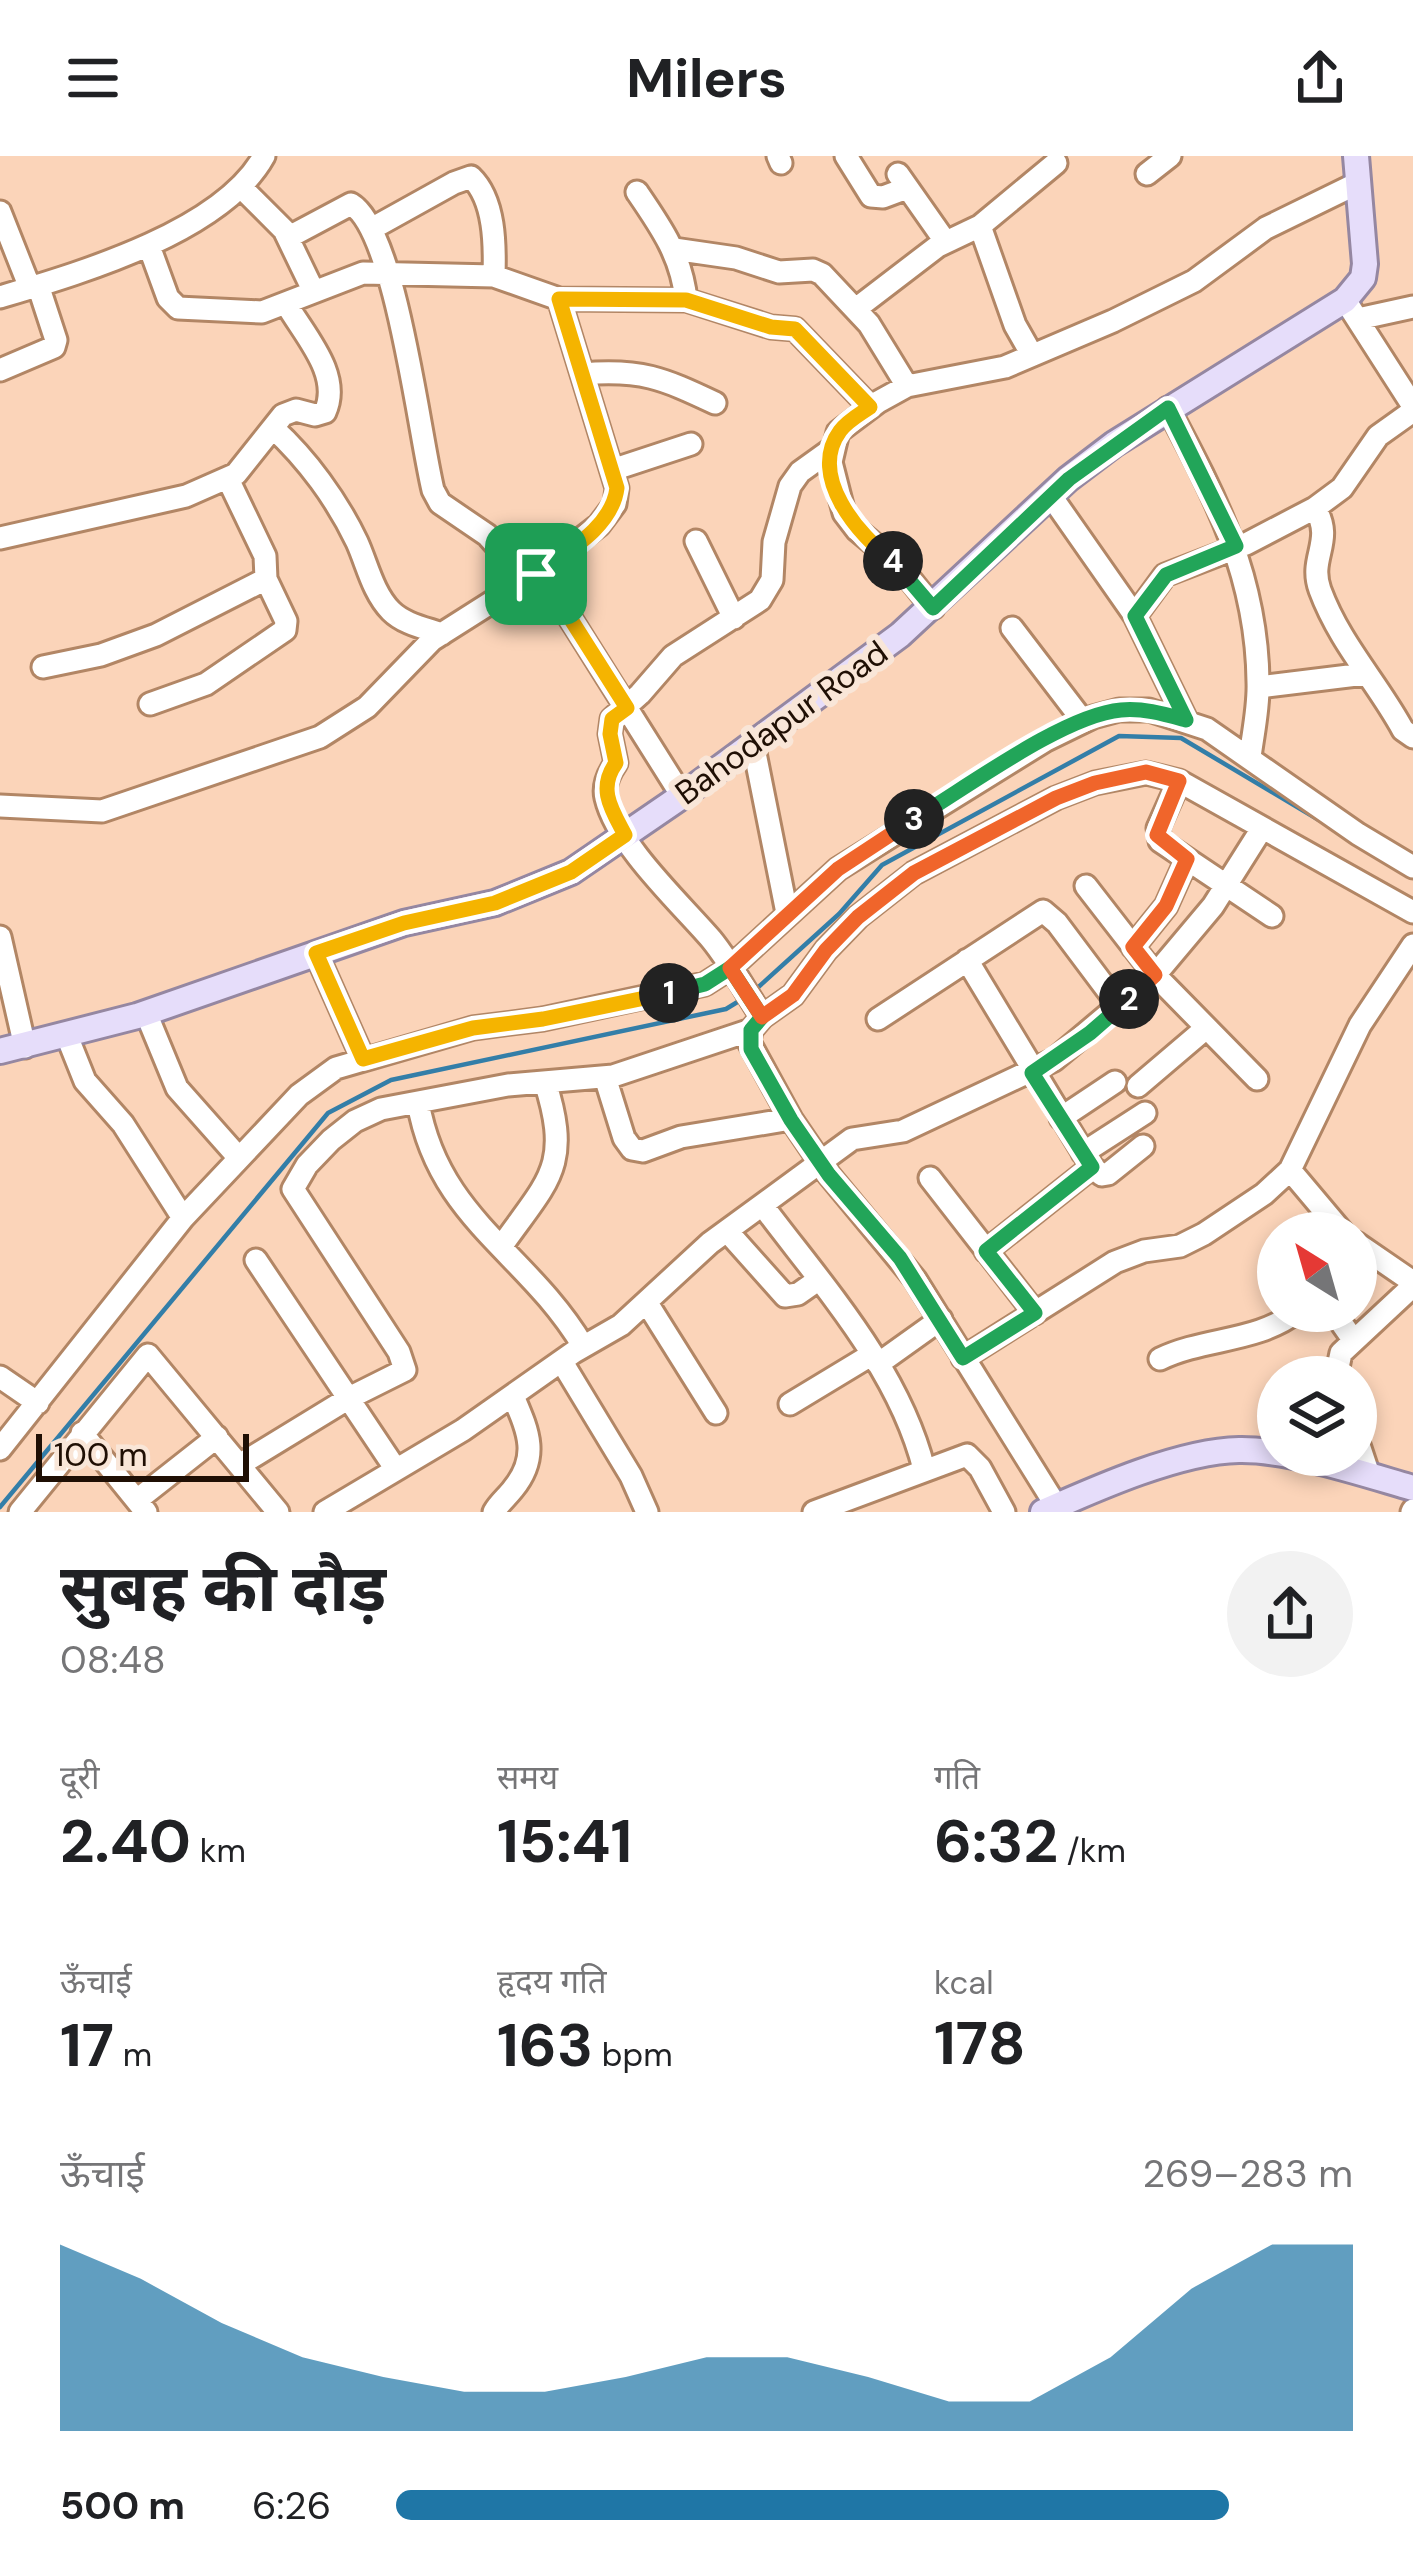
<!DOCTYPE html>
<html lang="hi">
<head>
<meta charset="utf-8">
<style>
  :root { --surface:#fff; --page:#f2f2f2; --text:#202124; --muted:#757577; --accent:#1f76a6 }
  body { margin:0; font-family:"DM Sans","Noto Sans Devanagari",sans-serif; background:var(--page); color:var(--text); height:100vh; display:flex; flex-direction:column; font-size:45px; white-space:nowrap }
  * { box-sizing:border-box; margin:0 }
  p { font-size:39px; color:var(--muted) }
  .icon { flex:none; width:66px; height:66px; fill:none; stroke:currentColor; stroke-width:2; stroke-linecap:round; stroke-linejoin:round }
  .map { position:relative; height:1356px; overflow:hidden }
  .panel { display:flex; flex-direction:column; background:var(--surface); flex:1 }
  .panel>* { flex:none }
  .needle { width:78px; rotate:323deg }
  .tools { position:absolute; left:1257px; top:1056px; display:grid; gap:24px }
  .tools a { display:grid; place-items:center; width:120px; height:120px; border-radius:50%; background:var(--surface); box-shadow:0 6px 18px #0003; font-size:60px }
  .scale { position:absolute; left:36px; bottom:30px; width:213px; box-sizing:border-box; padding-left:12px; border:6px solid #1f0f04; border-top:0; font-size:33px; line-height:42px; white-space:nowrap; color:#1f0f04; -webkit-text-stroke:9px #f9e6d8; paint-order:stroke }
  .pin { position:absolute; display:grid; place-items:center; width:102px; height:102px; color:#fff; margin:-51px; border-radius:24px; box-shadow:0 6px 18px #0006 }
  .km { position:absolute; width:60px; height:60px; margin:-30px; border-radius:50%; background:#222; color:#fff; font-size:33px; line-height:60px; text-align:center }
  .round { display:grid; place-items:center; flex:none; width:126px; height:126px; border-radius:63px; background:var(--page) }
  .overview { display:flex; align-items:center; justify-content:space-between; height:204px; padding:0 60px }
  h1 { font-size:66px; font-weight:700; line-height:90px }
  .metrics { display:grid; grid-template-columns:repeat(3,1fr); gap:18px; height:204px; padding:12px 60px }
  .metrics div { display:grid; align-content:center }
  .metrics b { font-size:60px; font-weight:700 }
  .metrics small { font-size:33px; font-weight:400 }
  .metrics p { font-size:33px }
  .chart { height:336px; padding:24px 60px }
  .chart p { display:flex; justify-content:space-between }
  .chart svg { width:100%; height:216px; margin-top:12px; fill:var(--accent); opacity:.7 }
  ul { padding:0 60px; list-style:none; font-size:39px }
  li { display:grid; grid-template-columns:192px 144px 1fr; align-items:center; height:90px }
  li i { height:30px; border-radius:15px; background:var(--accent) }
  header { display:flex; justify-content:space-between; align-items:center; height:156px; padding:0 60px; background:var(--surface); font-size:54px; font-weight:700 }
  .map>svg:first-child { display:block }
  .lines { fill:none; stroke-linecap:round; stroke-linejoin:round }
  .stream { stroke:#337ea8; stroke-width:4.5 }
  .minor-casing { stroke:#b28665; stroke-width:27 }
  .major-casing { stroke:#9587a1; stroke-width:30 }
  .minor { stroke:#fff; stroke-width:21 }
  .major { stroke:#e6ddfa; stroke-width:24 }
  .split-1-casing { stroke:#fff; stroke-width:24 }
  .split-2-casing { stroke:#fff; stroke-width:24 }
  .split-3-casing { stroke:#fff; stroke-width:24 }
  .split-4-casing { stroke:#fff; stroke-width:24 }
  .split-5-casing { stroke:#fff; stroke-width:24 }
  .split-1 { stroke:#f5b400; stroke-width:15 }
  .split-2 { stroke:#22a559; stroke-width:15 }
  .split-3 { stroke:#f0652b; stroke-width:15 }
  .split-4 { stroke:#22a559; stroke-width:15 }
  .split-5 { stroke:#f5b400; stroke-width:15 }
  .labels { text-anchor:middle; stroke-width:12; stroke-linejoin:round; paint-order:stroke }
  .street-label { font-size:33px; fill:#1f0f04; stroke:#f9e6d8 }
</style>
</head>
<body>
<header><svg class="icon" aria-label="menu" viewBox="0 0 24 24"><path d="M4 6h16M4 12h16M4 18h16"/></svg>Milers<svg class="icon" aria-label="share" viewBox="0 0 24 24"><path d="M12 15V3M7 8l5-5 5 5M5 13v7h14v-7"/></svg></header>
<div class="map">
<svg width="1413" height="1356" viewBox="0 0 1413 1356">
  <rect width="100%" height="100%" fill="#fbd4b9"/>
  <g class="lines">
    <path class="stream" d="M754 835 839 758 882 709 1119 580 1181 582 1319 664
      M0 1351 328 957 391 924 726 853 744 842"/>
    <g class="minor-casing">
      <path id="minor" d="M778 0 781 7
        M846 0 871 40 883 41 907 32
        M898 18 945 85
        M1147 18 1170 0
        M241 31 284 74 313 134
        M637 36C661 71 682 101 686 144
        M0 56 30 132
        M980 70 1015 169 1032 199
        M373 72 454 27 471 21C495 44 495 89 494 120
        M289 81 351 48C396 75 419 277 433 334L440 347 487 379 527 424
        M149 90 168 142 178 152 262 156 363 117 494 120 559 143 686 144 771 171 795 173 870 251
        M674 93 736 102 779 116 813 114 822 118 869 168 907 230
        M0 141C80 117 222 76 264 0
        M1345 144 1413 250
        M857 152 938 90 980 70 1056 7
        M1358 163 1413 151
        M0 214 54 191 56 184 38 129
        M582 218C641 213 662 222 715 247
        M1168 252C1216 342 1257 421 1258 526 1259 551 1253 577 1250 601
        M273 272C307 303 337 344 357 386 367 408 373 437 391 455 404 468 425 472 442 478
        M612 314 691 288
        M1051 340 1135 460 1186 564
        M1315 352C1335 386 1308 401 1320 434 1340 488 1377 526 1403 574L1413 581
        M0 382 186 340 236 318 283 259 296 254 315 259 325 256C342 219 305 180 287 149
        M696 385 734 462
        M536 418 570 462 682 640
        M933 452 898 408 857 374 844 357 831 306 838 276 878 246 907 230 1005 211 1113 165 1194 125 1266 72 1356 28
        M1135 460 1165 419 1246 388 1315 352 1342 332 1378 280 1413 255
        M1012 472 1083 565
        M43 511 101 499 156 479 266 423 265 400 228 323
        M1259 531 1365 518
        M150 548 206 528 285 474 286 465 266 423
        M753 587 787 757
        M1179 625 1158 672 1160 685 1272 760
        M0 650 102 655 320 581 367 551 432 484 536 418 599 369 615 348 617 332 559 143
        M1086 730 1155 819 1257 923
        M0 781 25 891
        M1133 791 1166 750 1187 703
        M316 797 363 903
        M967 804 1092 1011 1102 1019 1108 1018 1143 990
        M146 857 177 932 239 1002
        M762 861C746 836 730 806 711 783 680 747 617 689 606 642 603 630 609 617 616 607L610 578 612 563 640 538 673 500 760 444 772 424 774 386 790 330 800 316 832 293
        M878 863 1043 755 1057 767 1120 851
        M67 880 85 925 123 968 183 1062
        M605 921 624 982 632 993 643 995 681 981 791 963
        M1138 930 1205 873
        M418 946C438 1063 527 1096 583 1190
        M1061 962 1115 926
        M1083 997 1145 957
        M1290 1014 1343 1077
        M930 1022 1035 1157
        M763 1050C823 1130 899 1213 924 1313
        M727 1075 785 1140 798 1138 818 1124
        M1356 1087 1413 1126
        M501 1091C548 1024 572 1011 545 926
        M986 1095 1092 1011
        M256 1104 395 1312
        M647 1147 716 1257
        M1333 1155 1354 1185
        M963 1202 1115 1106 1144 1095 1180 1090 1204 1078 1264 1038 1290 1014 1360 869 1413 789
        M1160 1203C1206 1181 1256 1187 1298 1155
        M562 1206 631 1320 647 1356
        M878 1208 941 1163
        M0 1221 38 1247
        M1336 1221 1341 1197 1413 1130
        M790 1248 871 1199
        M82 1277 146 1356
        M1356 1280 1369 1319
        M0 1293 183 1062 299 939 336 912 473 872 543 863 705 828 730 812 838 713 1046 584 1093 561 1119 554H1149L1207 573 1358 678 1413 711
        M241 1308 349 1242 405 1214 399 1196 293 1033 307 1009 331 984 355 965 381 953 508 929 613 920 751 874
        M137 1344 217 1281
        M20 1356 148 1199 278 1356
        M325 1356 463 1274 574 1196 621 1169 710 1087 852 983 903 975 1054 904 1155 819 1213 750 1261 674
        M494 1356C499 1347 507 1341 513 1333 540 1300 528 1275 513 1240
        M814 1356 967 1299 980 1312 1004 1356
        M1060 1356 915 1123 829 1019 791 963 749 886 751 874 762 861 793 839 826 794 858 761 914 717 1056 642 1095 627 1146 617 1179 625 1413 756
        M1412 1356 1413 1354"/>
    </g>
    <g class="major-casing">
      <path id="major" d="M0 895 137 860 404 767 495 747 571 716 682 640 900 479 1068 323 1114 288 1345 144 1363 122 1365 108 1356 0
        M1043 1356C1097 1332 1180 1295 1239 1294 1289 1293 1364 1318 1413 1332"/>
    </g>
    <use href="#minor" class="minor"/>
    <use href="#major" class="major"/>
  </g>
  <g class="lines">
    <g class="split-1-casing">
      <path id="split-1" d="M536 418 570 462 627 552 612 563 610 578 616 607C597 633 612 654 625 679L571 716 495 747 404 767 316 797 363 903 473 872 543 863 669 837"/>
    </g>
    <g class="split-2-casing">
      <path id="split-2" d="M669 837 705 828 730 812 762 861 751 874V893L791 964 829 1019 900 1102 963 1202 1035 1157 986 1095 1092 1011 1032 917 1090 877 1129 843"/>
    </g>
    <g class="split-3-casing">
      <path id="split-3" d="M914 663 838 713 730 812 762 861 793 839 826 794 858 761 914 717 1056 642 1095 627 1146 616 1179 625 1157 679 1187 703 1166 750 1133 791 1155 819 1129 843"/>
    </g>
    <g class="split-4-casing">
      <path id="split-4" d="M893 405 933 452 1069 323 1168 252 1236 390 1166 419 1135 460 1186 564C1164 558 1144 552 1121 554 1064 559 966 632 914 663"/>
    </g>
    <g class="split-5-casing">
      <path id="split-5" d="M536 418C566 396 612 372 617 332L559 143 686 144 771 171 795 173 870 251C860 258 847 265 840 275 807 320 859 380 893 405"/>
    </g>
    <use href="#split-1" class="split-1"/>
    <use href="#split-2" class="split-2"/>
    <use href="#split-3" class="split-3"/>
    <use href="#split-4" class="split-4"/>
    <use href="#split-5" class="split-5"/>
  </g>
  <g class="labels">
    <g class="street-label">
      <text transform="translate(781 566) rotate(-36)" y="12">Bahodapur Road</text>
    </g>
  </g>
</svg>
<div class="tools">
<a><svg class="needle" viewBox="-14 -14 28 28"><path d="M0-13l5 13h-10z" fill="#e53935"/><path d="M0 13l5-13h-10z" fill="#757577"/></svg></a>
<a><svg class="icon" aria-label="layers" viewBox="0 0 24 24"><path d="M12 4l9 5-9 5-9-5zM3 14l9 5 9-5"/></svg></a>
</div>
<div class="scale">100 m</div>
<div class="pin" style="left:536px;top:418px;background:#1e9e55"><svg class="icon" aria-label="arrive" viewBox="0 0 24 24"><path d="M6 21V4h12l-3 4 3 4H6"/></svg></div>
<b class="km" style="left:669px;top:837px">1</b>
<b class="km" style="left:1129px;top:843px">2</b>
<b class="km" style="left:914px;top:663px">3</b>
<b class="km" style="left:893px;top:405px">4</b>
</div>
<section class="panel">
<div class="overview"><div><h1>सुबह की दौड़</h1><p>08:48</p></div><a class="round"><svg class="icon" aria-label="share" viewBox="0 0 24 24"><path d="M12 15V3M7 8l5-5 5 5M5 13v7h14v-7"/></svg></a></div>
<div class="metrics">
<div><p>दूरी</p><b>2.40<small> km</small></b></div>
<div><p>समय</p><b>15:41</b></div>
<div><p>गति</p><b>6:32<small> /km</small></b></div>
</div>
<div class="metrics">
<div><p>ऊँचाई</p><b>17<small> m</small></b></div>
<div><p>हृदय गति</p><b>163<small> bpm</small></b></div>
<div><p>kcal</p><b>178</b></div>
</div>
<div class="chart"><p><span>ऊँचाई</span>269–283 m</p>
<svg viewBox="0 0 160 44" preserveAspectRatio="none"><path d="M0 44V6L10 13L20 22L30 29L40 33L50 36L60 36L70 33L80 29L90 29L100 33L110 38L120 38L130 29L140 15L150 6L160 6V44z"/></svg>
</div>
<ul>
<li><b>500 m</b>6:26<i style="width:87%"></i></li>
</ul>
</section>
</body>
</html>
